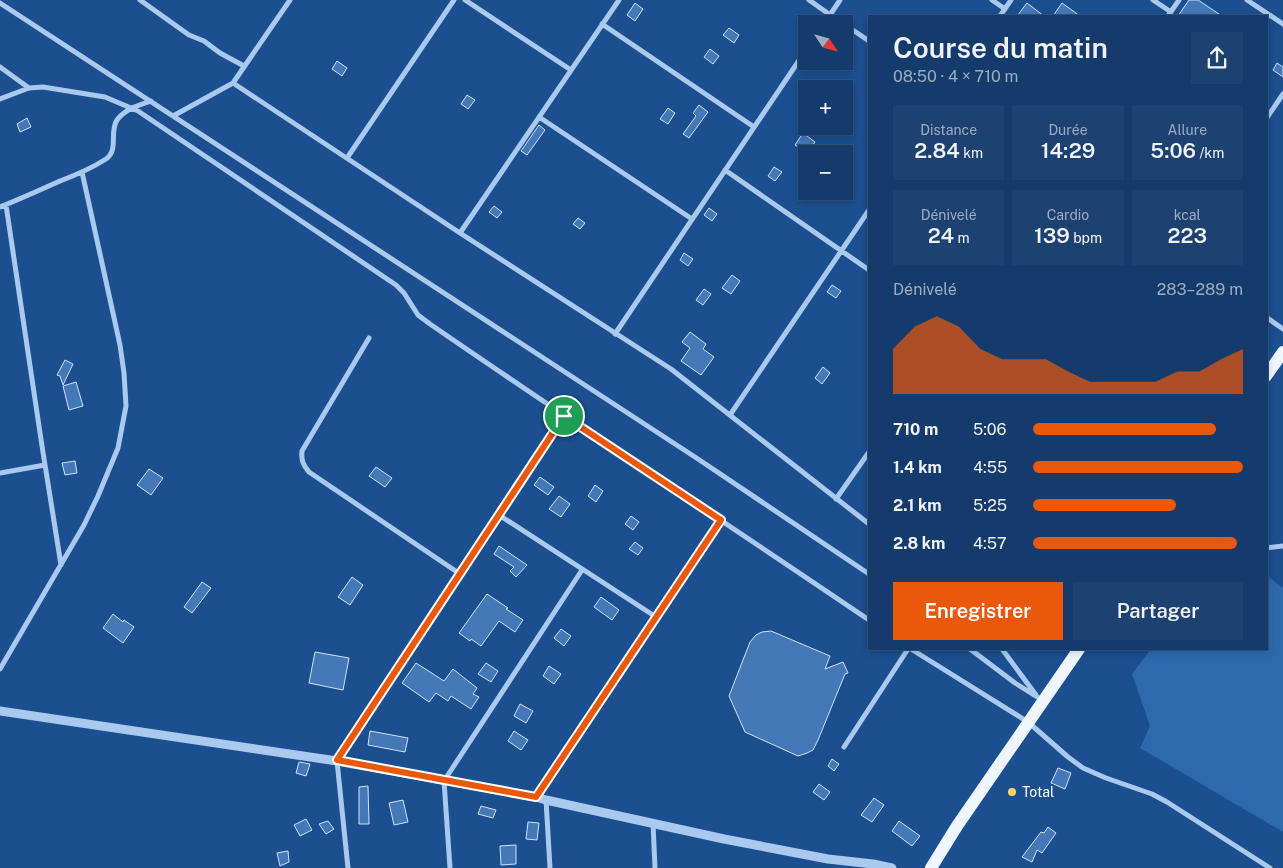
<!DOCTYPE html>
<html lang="fr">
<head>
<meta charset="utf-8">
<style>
  :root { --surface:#143b6b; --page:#1d4271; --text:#f1f3f6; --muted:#9dadc1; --line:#33557e; --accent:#ea580c }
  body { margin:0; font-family:"Public Sans",sans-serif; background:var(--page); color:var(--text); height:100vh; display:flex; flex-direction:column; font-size:19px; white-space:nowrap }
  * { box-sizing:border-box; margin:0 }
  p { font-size:16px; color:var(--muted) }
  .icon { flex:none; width:28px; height:28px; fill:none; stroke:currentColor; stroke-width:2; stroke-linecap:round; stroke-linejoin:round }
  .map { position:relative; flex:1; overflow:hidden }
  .details { position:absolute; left:868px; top:15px; width:400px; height:635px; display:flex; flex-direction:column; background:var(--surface); border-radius:0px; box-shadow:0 2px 8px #0003,0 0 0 1px var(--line) }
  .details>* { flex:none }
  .needle { width:32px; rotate:126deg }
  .buttons { position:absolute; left:798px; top:15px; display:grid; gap:10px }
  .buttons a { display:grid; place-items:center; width:55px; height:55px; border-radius:0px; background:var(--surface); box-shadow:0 2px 8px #0003,0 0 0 1px var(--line); font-size:25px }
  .pin { position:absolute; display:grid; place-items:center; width:42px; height:42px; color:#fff; margin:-21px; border:2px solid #fff; border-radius:50%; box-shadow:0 1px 5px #0007 }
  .round { display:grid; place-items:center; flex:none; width:52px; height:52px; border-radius:0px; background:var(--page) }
  .overview { display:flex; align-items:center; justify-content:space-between; height:85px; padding:0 25px }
  h1 { font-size:28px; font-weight:600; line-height:38px }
  .stats { display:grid; grid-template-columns:repeat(3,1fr); gap:8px; height:85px; padding:5px 25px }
  .stats div { display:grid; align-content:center; border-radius:0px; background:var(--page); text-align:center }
  .stats b { font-size:21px; font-weight:600 }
  .stats small { font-size:14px; font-weight:400 }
  .stats p { font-size:14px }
  .chart { height:140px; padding:10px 25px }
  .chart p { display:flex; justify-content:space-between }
  .chart svg { width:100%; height:90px; margin-top:5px; fill:var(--accent); opacity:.7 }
  .primary-button { display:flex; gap:10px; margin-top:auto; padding:10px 25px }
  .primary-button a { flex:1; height:58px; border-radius:0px; background:var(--accent); color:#fff; font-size:20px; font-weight:600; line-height:58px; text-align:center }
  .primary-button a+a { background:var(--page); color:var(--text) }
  ul { padding:0 25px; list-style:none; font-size:16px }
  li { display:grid; grid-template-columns:80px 60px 1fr; align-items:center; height:38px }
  li i { height:12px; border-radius:6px; background:var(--accent) }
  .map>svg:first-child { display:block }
  .green { fill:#2e69ad }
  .building { fill:#4478b7; stroke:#cfe3fa }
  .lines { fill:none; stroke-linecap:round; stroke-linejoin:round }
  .minor { stroke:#a9c9ee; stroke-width:5 }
  .tertiary { stroke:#a9c9ee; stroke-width:9 }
  .primary { stroke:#f0f6ff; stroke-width:12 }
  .route-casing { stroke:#fff; stroke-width:10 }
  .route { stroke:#ea580c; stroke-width:6 }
  .poi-dot { fill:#ffd166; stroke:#1b4f8f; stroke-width:2 }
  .labels { text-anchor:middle; stroke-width:4; stroke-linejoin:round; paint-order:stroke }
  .poi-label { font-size:14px; fill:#fff; stroke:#1b4f8f; text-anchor:start }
</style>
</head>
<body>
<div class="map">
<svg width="1283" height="868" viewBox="0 0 1283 868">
  <rect width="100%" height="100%" fill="#1b4f8f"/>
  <path class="green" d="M1266 575 1283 588V832L1140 748 1150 726 1132 674 1151 649H1266Z"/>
  <path class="building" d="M1189 0H1198L1222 16H1178Z
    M635 3 643 9 635 21 627 15Z
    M1027 3 1044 16H1017Z
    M1062 3 1080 16H1053Z
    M729 28 739 35 734 43 723 35Z
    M710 49 719 56 713 64 704 57Z
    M337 61 347 68 342 76 332 69Z
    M1277 63 1283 67V77L1273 70Z
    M467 95 475 100 468 109 461 104Z
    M699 105 708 112 689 138 683 134 696 116 693 113Z
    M668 108 675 113 668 124 660 119Z
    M27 118 31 127 20 132 17 124Z
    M539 125 545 130 527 155 521 151Z
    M803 133 815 142 807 153 795 145Z
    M774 167 782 172 775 181 768 176Z
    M494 206 502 212 497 218 489 212Z
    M709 208 717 214 712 221 704 215Z
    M578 218 585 223 580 229 573 224Z
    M684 253 693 259 688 266 680 260Z
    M732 275 740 281 731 294 722 288Z
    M832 285 841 291 836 298 827 292Z
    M704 289 711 294 703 305 696 300Z
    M690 332 706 344 703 349 714 357 701 375 681 361 690 348 682 342Z
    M65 360 73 364 63 385 60 376 57 375Z
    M823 367 830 373 822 384 815 378Z
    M76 382 83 406 69 410 63 386Z
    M75 461 77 473 65 475 62 463Z
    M376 467 392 478 385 487 369 476Z
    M149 469 163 478 151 495 137 485Z
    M540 477 554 487 548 495 534 485Z
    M595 485 603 491 596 502 588 496Z
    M559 496 570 504 561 517 549 509Z
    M631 516 639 522 633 530 625 524Z
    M635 542 643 548 638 555 629 549Z
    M499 546 527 565 516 577 510 571 514 567 494 554Z
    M352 577 363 585 350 605 338 597Z
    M202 582 211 588 192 613 184 607Z
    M487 594 508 608 506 609 523 620 515 632 499 621 481 646 471 639 470 641 459 633Z
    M601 597 619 610 612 620 594 607Z
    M113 614 123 622 124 620 134 627 123 643 103 628Z
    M561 629 571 636 564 646 554 638Z
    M771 631 830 656 825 669 843 662 848 673 845 674 818 740 813 750 807 753 798 756 745 732 729 696 750 642 756 635 762 632Z
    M315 652 349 658 343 690 309 683Z
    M416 663 444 681 453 669 477 688 473 694 479 697 471 709 451 696 448 701 436 693 429 702 402 683Z
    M486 663 498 671 491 682 478 674Z
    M549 666 561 674 554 684 543 676Z
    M520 704 533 711 526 723 514 716Z
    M370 731 408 738 405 752 368 745Z
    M514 731 528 740 521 750 508 741Z
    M832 759 839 764 834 771 828 766Z
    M299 762 310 764 306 776 296 773Z
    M1058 768 1071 773 1065 789 1051 783Z
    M819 784 830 792 824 800 813 792Z
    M368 786 369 824H359V787Z
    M874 798 884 805 872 822 861 815Z
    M403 800 408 822 394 825 389 803Z
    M481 806 496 810 493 818 478 814Z
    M306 819 312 830 300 836 294 825Z
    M328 821 334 829 326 834 319 824Z
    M899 821 920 836 912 846 892 831Z
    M528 822 539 823 537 840 526 839Z
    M1048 827 1056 833 1042 853 1037 850 1032 862 1022 857 1041 832 1044 833Z
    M516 845V864L501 865 500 846Z
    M288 851 289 862 280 866 277 853Z"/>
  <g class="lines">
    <path class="minor" d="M140 0 189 35 204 41 220 53 244 66
      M465 0 571 70
      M809 0 843 24
      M992 0 1005 9
      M1153 0 1171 12
      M1247 0 1283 24
      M0 3 698 459 869 574
      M1000 16 1011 0
      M1168 16 1179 0
      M602 24 754 127
      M824 24 840 0
      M844 24 869 41
      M0 67 29 88
      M233 83 460 233 671 369 869 524
      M0 99 29 88 43 87 105 97 138 111 396 285 404 293 418 315 430 324C575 424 723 521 869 620
      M173 116 233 83 290 0
      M539 117 692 219
      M1266 119 1283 94
      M347 158 454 0
      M725 170 869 270
      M6 205 42 446 61 565
      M0 207C20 199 40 190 60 181 76 175 92 168 106 159 119 150 109 132 117 120 125 109 139 105 151 101
      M460 233 619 0
      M1266 317 1283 329
      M615 334 806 50
      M369 338 302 451C301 460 303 465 309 472L460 574
      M730 415 869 210
      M0 473 45 465
      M836 499 869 452
      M499 515 656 617
      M1266 548 1283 546
      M911 649 1028 722 1068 757 1083 768 1106 778 1152 794 1167 802 1270 868
      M970 649 1015 683 1042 700
      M1002 649 1036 695
      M0 669 84 525 98 496 118 448 126 406 124 373 120 345 82 172
      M844 747 908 649
      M536 797 721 520
      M546 800 550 868
      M653 823 655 868
      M348 868 337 761 564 416
      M450 868 444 781 582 570"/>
    <path class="tertiary" d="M0 711 337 761 536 797 546 800 724 839 828 859 873 864 892 868"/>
    <path class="primary" d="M1266 376 1283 352
      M931 868 957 826 1079 649"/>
  </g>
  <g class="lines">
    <g class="route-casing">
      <path id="route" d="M564 416 721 520 536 797 337 760Z"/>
    </g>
    <use href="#route" class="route"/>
  </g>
  <circle class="poi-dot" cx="1012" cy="792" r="5"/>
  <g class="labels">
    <g class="poi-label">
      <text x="1022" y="797">Total</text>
    </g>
  </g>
</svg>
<div class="buttons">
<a><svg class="needle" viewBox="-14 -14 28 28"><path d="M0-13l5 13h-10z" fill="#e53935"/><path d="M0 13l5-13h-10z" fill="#9dadc1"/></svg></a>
<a>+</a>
<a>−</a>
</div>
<div class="pin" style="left:564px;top:416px;background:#1e9e55"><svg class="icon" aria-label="arrive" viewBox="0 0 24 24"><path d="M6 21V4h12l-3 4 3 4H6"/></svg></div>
<section class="details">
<div class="overview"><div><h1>Course du matin</h1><p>08:50 · 4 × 710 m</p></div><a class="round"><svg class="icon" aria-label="share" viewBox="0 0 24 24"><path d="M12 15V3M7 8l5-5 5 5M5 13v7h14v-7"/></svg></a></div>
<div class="stats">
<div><p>Distance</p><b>2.84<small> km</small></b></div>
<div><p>Durée</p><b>14:29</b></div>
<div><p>Allure</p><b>5:06<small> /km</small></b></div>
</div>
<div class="stats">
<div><p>Dénivelé</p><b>24<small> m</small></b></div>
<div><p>Cardio</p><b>139<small> bpm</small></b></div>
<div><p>kcal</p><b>223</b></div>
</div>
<div class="chart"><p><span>Dénivelé</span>283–289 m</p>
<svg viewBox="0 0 160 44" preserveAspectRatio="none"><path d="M0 44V22L10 11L20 6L30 11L40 22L50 27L60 27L70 27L80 33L90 38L100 38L110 38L120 38L130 33L140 33L150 27L160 22V44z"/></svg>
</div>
<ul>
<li><b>710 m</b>5:06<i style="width:87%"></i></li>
<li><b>1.4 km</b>4:55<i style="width:100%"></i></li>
<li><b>2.1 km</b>5:25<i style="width:68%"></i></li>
<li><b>2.8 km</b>4:57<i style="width:97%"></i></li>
</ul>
<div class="primary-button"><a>Enregistrer</a><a>Partager</a></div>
</section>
</div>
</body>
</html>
